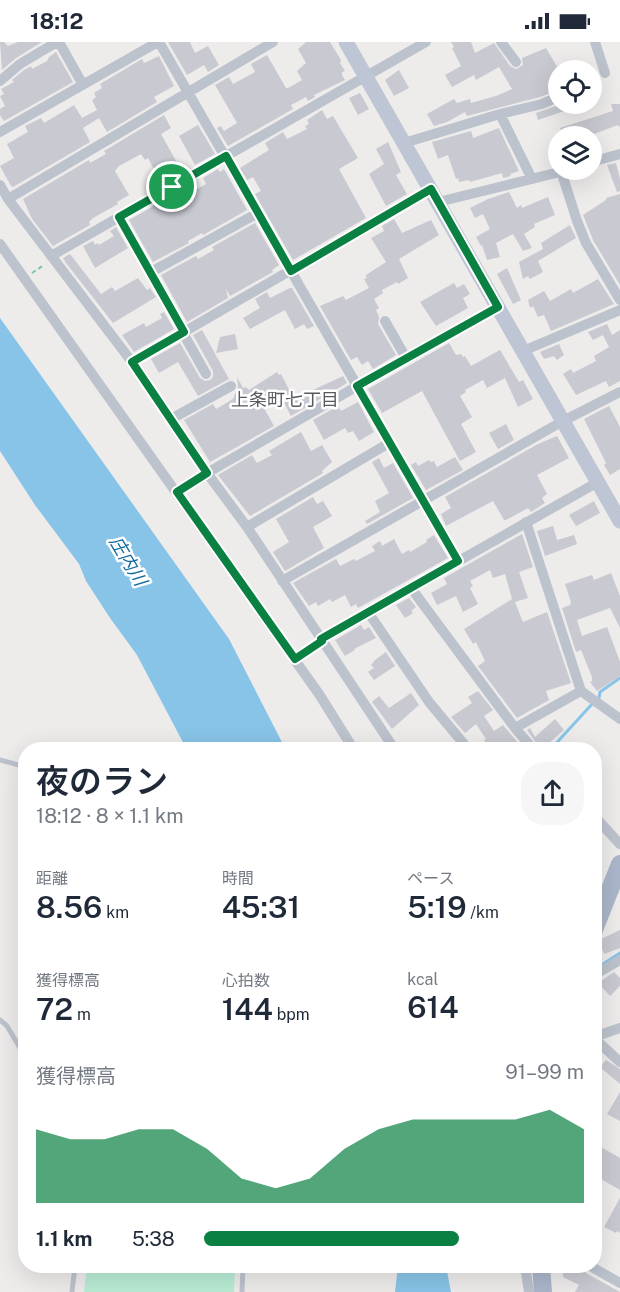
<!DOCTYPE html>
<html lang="ja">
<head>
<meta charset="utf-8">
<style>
  :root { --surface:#fff; --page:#f6f6f7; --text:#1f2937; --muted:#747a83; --accent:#0b8043 }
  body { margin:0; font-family:"Public Sans","Noto Sans JP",sans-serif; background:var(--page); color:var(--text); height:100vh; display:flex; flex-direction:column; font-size:22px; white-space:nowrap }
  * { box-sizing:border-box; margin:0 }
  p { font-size:20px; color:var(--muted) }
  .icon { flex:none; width:33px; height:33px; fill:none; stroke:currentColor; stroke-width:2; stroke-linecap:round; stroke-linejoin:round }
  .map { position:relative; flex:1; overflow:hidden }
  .drawer { position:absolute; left:18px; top:700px; width:584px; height:531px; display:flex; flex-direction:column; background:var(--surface); border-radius:24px; box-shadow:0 6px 24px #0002 }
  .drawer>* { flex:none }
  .fabs { position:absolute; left:548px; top:18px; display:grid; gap:12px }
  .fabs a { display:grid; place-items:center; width:54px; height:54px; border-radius:50%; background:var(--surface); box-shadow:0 6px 24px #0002; font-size:30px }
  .pin { position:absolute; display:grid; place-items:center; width:51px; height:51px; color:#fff; margin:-26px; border:3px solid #fff; border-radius:50%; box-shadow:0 2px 6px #0007 }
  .round { display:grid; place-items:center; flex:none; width:63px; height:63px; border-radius:24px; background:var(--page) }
  .overview { display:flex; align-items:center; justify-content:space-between; height:102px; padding:0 18px }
  h1 { font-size:33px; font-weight:600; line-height:45px }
  .metrics { display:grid; grid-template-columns:repeat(3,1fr); gap:9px; height:102px; padding:6px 18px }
  .metrics div { display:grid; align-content:center }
  .metrics b { font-size:30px; font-weight:600 }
  .metrics small { font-size:16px; font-weight:400 }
  .metrics p { font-size:16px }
  .chart { height:168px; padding:12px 18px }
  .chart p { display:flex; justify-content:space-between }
  .chart svg { width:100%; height:108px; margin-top:6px; fill:var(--accent); opacity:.7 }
  ul { padding:0 18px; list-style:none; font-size:20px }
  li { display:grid; grid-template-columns:96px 72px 1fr; align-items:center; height:45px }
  li i { height:15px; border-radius:8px; background:var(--accent) }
  .status { display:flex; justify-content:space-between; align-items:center; height:42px; padding:0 30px; background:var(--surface); direction:ltr }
  .status svg { height:16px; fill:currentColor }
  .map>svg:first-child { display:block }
  .green { fill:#b9ecd5 }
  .water { fill:#88c4e7 }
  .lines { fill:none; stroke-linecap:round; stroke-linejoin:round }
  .stream { stroke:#88c4e7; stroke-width:3 }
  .building { fill:#c8c9d1 }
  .path { stroke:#73c8ac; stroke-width:2; stroke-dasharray:4.5 3; stroke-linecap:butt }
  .lane { stroke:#bcc3cd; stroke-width:5 }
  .street { stroke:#bcc3cd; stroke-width:10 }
  .secondary { stroke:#bec5d4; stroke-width:15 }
  .primary { stroke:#abb6ca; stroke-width:18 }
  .route-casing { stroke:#fff; stroke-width:12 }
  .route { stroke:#0b8043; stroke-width:8 }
  .labels { text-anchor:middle; stroke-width:5; stroke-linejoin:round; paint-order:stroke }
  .neighbourhood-label { font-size:18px; fill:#585a60; stroke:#fff }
  .water-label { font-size:18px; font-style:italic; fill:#116a9e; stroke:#fff }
</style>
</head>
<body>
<div class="status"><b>18:12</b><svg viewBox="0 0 49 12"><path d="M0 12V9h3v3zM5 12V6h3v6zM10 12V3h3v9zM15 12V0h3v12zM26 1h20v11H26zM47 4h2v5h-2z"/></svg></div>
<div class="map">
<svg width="620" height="1250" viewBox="0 0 620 1250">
  <rect width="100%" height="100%" fill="#eeebeb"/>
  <path class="green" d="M87 1224H235L234 1250H84Z"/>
  <path class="water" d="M0 276 229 597 286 708H187L137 613 110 576 86 539 79 522 35 463 0 409Z
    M398 1224H446L451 1250H395Z"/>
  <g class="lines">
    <path class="stream" d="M599 656 600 650 620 636
      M550 708 593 661
      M603 922 620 911"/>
  </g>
  <path class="building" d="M0 0H4L8 4 18 0H42L16 16 2 28Z
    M168 0H190L195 11 208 4 219 23 208 30 204 23 187 33Z
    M306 0H330L341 18 340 21 345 29 342 30V33L345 38 314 53 315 55 308 59 306 55 291 63 293 67 228 104 217 86 221 84 224 89 237 81 215 43 229 35 233 42 255 30 251 22 267 13 286 46H288L302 38 297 29 306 21 298 7Z
    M451 0H471L475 11 494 1 510 24 516 27 523 23 522 16 546 6 558 26V48L540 55 467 74 465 70 447 80 434 84 427 72 454 57 457 61 470 57 471 61 496 54 512 47 499 25 476 38 474 33 452 45 445 33 461 24 452 6 454 5Z
    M56 10 73 40 4 79 0 73V67L5 64 0 54 4 52 1 47 14 40 12 38 24 28 31 24 32 27 47 19 49 15Z
    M159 14 174 44 154 55 157 60 107 90 99 76 83 86 90 100 13 145 11 144 0 124 14 116 7 102 28 90 25 84 41 76 44 81 74 63 82 76 97 68 92 58 96 55 94 51 102 46 100 42 142 17 144 21Z
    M399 28 409 46 394 54 385 38Z
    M360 51 369 67 358 73 349 56Z
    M562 62H585L538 78 536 71Z
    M611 62H620V85L618 83 594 92 601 110 591 112V94H563L560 86 613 69Z
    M322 68 327 77 333 74 358 116 339 127 366 176 293 218 255 152 261 149 253 135 247 138 240 126 269 108 265 101 283 90 287 97 307 87 305 84 309 82 307 78Z
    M164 73 171 86 161 92 180 126 167 133 170 138 162 142 148 116 145 118 141 112 119 124 115 129 129 153 117 160 118 162 93 176 89 180 90 183 53 204 32 177 23 157 89 118 90 121 106 112 104 109Z
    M198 83 215 112 195 123 179 94Z
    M499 86 519 129 510 132 511 134 503 136 502 131 470 140 469 138 459 140 458 136 456 137 448 113 438 117 432 100 471 89 473 96Z
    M388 100 401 130 396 133 407 152 386 164 369 132 384 122 376 107Z
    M616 121 620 137V149L617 150 607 123Z
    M218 127 220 130 224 127 247 168 203 193 202 191 188 199 189 201 153 220 129 178 189 144 192 150 206 142 203 136Z
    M509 150 517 166 521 163 522 166 548 155 555 173 534 182 535 185 524 192 532 206 523 209 513 192 496 201 500 215 487 218 482 203 481 204 476 195 490 187 483 172 475 176 470 166 488 157Z
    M620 152V243L593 198 583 173 606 158V156Z
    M406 170 394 177 402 191 431 178 439 193 399 217 408 236 398 242 397 240 382 248 383 251 374 257 379 266 376 268 379 275 378 282 396 313 373 327 368 319 362 323 357 315 351 318 320 264 343 254 346 258 369 246 364 237 367 236 366 233 386 220 371 196 384 189 382 184Z
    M255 181 279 223 272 228 273 230 230 254 226 247 228 256 187 280 161 233 196 214 198 217 214 208 212 205Z
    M570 183 576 196 538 219 543 230 530 237 528 234 523 237 519 220 543 207 541 201Z
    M116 185 128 206 95 226 83 204 93 199 95 203 98 201 99 203 114 194 110 189Z
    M70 212 101 252 112 245 115 249 138 236 147 248 150 246 156 255 113 281 66 221 63 216Z
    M507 226 521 258 513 262 497 232Z
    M598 237 614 262 551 289 544 273 538 275 533 264 530 266 528 258 544 249 550 259 571 247 573 251Z
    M454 241 457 246 464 242 470 252 463 256 468 266 436 284 420 260Z
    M290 246H292L314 284 307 287 304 282 295 287 285 268 250 287 243 276 260 266 255 257 267 250 270 256Z
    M164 270 174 287 134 310 122 293 144 281 146 285 162 276 160 272Z
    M607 282 612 293 620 288V339L609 345 606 339 576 353 563 332 571 327 573 331 596 319 594 314 609 305 603 293 593 298 588 290Z
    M202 288 229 337 198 354 178 320 159 331 151 317 180 301 200 336 205 339 210 338 213 335V329L193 293Z
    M235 292 238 307 216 311 220 295Z
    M449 301 456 313 461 312 463 315 465 314 471 324 500 308 519 340 523 338 533 357 518 365 505 336 487 346 483 338 465 348 466 350 460 354 472 375 461 382 476 410 460 419 422 349 382 371 368 347Z
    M559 302 564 313 557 318 554 314 544 317 540 310Z
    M277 330 279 333 281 332 294 357 343 334 347 341 291 374 279 351 260 359 274 384 210 420 184 378 213 362 216 367 233 357 238 345 237 335 243 346 246 345 249 348Z
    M358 360 374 390 359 399 353 389 348 391 345 386 324 398 313 378 338 364 341 369Z
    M609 364 620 385V427L610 433 604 423 606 421 584 377Z
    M506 382 514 398 498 407 489 391Z
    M301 390 311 409 322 403 332 420 322 429 323 431 250 474 218 433 252 413 257 421 272 413 269 409Z
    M557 394 569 416 537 433 547 452 542 456 545 461 531 470 528 466 506 478H504L493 459 446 484 441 472 451 466 445 455 538 402Z
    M455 415 463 428 426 448 411 423 416 420 418 424 429 418 431 420 434 419 437 425Z
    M379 416 384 426 393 421 413 456 367 482 365 479 380 470 375 459 389 451 372 420Z
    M313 455 317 462 323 459 332 474 313 485 324 506 285 529 273 510 289 500 276 477Z
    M594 459 600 471 576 484 569 473Z
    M553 484 557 498 574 493 577 502 545 514 537 489Z
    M522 492 533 525 519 530 528 556 515 560 523 580 547 570 571 641 546 649 549 658 517 676 478 624 485 619 476 600 473 602 464 587 512 557 505 532 493 536 490 528 470 539 473 544 470 546 478 562 463 570 456 554 437 563 431 551 447 542 444 536Z
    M434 493 448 516 358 566 356 562 351 565 345 553 332 560 330 557 318 564 316 560 309 564 293 541 336 517 340 524 354 517 356 519 375 509 372 504 380 499 382 504 394 497 402 512 409 508 410 510 427 500 426 498Z
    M611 531 620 554V586L610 566 577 578 582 594 607 585 620 620V634L597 649 590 640 592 639V635L581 608 576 610 562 566 570 563 571 560 565 542 592 533 594 538Z
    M409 556 416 565 411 569 413 571 405 576 396 563Z
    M361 583 364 588 369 585 376 596 354 607 355 608 345 614 335 598Z
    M386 610 395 624 374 638 368 630 374 626 371 623 375 618Z
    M478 649 493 668 484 674 494 689 503 683 524 708H500L497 704 493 707 491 703 488 705 484 698 486 697 476 682 465 691 451 675 472 661 468 655Z
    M411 651 419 663 392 687 372 660 379 654 389 666Z
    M555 677 564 688 541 708 527 688 530 686 535 695Z
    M620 888V906L604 912 599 898Z
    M614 930 620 936V944L610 954 598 941Z
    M606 1018 620 1027V1042L600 1025Z
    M620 1050V1079L607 1072Z
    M594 1101 620 1116V1148L594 1133Z
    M620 1156V1191L617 1189 616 1191 604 1185Z
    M566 1224H580L586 1231 620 1250H575L579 1243 563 1235V1229Z"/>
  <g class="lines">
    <path class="path" d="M32 231 44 223
      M184 445 200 435
      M302 612 315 604"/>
    <path class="lane" d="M0 718 26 725
      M0 978 7 984 26 1016
      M72 1250 75 1224
      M242 1250 243 1224"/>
    <path class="street" d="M59 0 83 43
      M159 0 458 519
      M501 0 516 20
      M595 0 605 31
      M0 39 20 22 57 0
      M500 72 532 137
      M0 90 158 0
      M404 101 500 72 542 62 558 55
      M591 120 620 112
      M561 129 577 179 586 201 620 258
      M0 143 8 157 132 320 207 431 247 485 395 708
      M8 157 273 0
      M438 160 568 128
      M119 175 184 290
      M0 202 319 652 354 708
      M51 214 426 0
      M151 230 258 171
      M385 279 406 316
      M183 291 206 332
      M523 309 620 268
      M132 320 431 147
      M171 377 231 344
      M207 431 406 316 498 265
      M526 480 581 649 620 677
      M247 485 389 401
      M282 539 563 379 620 350
      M411 546 515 686 534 708
      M368 570 429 660 469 708
      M321 597 598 440
      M515 686 581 649
      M594 774 620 802
      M594 933 620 918
      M594 995 620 986
      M594 996 620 1020
      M525 1224 529 1250
      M590 1224 620 1241"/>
    <path class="secondary" d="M346 0 620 479"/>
    <path class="primary" d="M594 888 620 822
      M541 1224 543 1250"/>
  </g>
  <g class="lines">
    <g class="route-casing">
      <path id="route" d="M226 114 291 229 431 147 498 265 357 344 458 519 321 597 322 599 295 617 177 450 207 431 132 320 184 290 119 175Z"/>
    </g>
    <use href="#route" class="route"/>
  </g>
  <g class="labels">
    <g class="neighbourhood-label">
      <text x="285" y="364">上条町七丁目</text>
    </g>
    <g class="water-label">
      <text transform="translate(128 519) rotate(59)" y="6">庄内川</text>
    </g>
  </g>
</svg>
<div class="fabs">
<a><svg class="icon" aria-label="locate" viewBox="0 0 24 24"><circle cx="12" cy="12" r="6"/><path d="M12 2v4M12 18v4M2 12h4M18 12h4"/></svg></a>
<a><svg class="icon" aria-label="layers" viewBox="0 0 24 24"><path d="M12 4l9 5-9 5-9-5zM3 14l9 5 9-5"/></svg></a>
</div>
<div class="pin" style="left:172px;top:145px;background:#1e9e55"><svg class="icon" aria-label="arrive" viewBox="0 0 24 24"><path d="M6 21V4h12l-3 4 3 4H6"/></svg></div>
<section class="drawer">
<div class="overview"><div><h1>夜のラン</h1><p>18:12 · 8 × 1.1 km</p></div><a class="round"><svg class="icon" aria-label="share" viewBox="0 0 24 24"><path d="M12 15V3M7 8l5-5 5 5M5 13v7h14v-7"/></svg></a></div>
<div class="metrics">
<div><p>距離</p><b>8.56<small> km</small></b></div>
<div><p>時間</p><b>45:31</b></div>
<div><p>ペース</p><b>5:19<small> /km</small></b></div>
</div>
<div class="metrics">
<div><p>獲得標高</p><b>72<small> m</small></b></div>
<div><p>心拍数</p><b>144<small> bpm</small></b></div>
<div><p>kcal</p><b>614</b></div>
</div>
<div class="chart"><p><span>獲得標高</span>91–99 m</p>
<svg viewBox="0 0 160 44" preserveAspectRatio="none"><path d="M0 44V14L10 18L20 18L30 14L40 14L50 22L60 34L70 38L80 34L90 22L100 14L110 10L120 10L130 10L140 10L150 6L160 14V44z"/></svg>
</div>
<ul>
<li><b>1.1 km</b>5:38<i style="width:67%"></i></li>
</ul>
</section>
</div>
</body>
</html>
